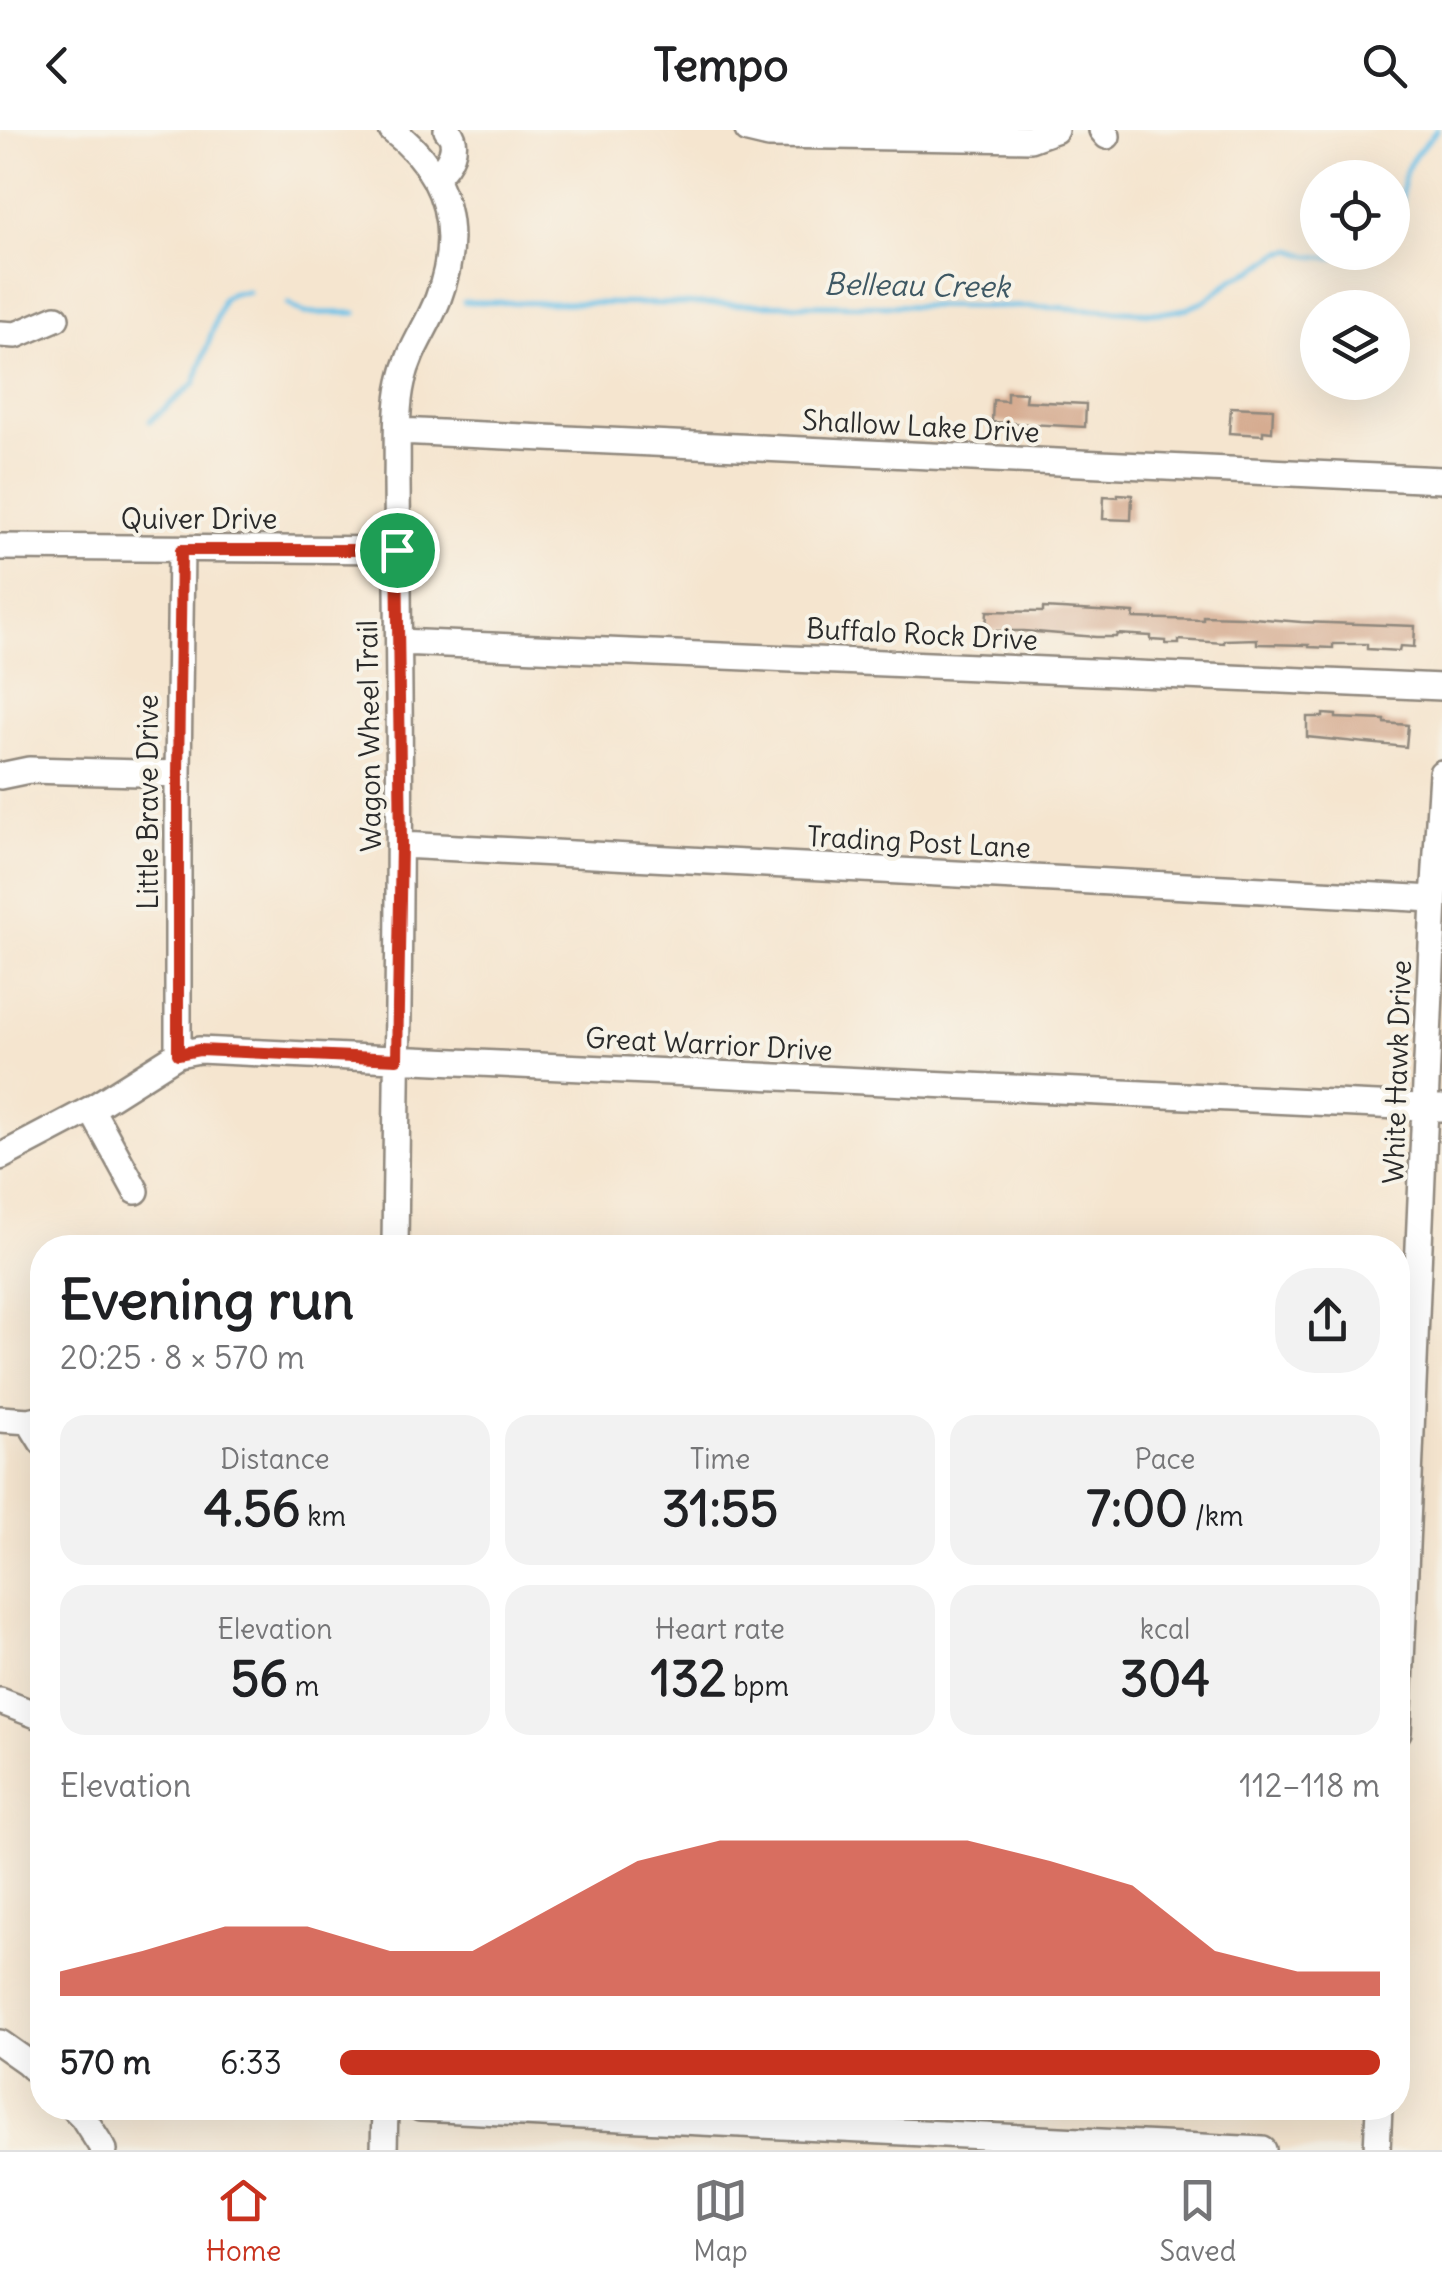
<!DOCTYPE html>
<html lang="en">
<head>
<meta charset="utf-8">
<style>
  :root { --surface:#fff; --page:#f2f2f2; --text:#202124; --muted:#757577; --line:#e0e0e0; --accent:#c8321e }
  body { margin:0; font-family:Delius,sans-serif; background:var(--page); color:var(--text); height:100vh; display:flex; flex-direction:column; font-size:38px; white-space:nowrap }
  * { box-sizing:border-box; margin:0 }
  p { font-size:32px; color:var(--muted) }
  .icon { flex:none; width:55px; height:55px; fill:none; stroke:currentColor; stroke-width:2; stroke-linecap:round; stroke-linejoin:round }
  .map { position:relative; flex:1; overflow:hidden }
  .sheet { position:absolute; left:30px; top:1105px; width:1380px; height:885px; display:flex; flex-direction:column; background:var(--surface); border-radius:40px; box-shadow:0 10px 40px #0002 }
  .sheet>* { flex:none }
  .fabs { position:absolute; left:1300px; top:30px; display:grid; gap:20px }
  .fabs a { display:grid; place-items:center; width:110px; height:110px; border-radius:50%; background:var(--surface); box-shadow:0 10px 40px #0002; font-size:50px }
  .pin { position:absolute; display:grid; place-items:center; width:85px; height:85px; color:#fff; margin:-42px; border:5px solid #fff; border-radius:50%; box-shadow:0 2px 10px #0007 }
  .round { display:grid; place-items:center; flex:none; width:105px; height:105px; border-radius:40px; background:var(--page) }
  .summary { display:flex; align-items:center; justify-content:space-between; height:170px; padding:0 30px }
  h1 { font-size:55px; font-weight:700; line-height:75px }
  .metrics { display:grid; grid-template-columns:repeat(3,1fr); gap:15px; height:170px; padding:10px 30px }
  .metrics div { display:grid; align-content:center; border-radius:25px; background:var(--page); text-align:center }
  .metrics b { font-size:50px; font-weight:700 }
  .metrics small { font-size:28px; font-weight:400 }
  .metrics p { font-size:28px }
  .chart { height:280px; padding:20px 30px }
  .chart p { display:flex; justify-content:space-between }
  .chart svg { width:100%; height:180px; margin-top:10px; fill:var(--accent); opacity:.7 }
  ul { padding:0 30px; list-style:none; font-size:32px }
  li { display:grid; grid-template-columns:160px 120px 1fr; align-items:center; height:75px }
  li i { height:25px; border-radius:12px; background:var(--accent) }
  header { display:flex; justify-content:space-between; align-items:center; height:130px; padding:0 30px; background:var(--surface); font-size:45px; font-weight:700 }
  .menu { display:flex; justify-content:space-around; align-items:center; height:140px; border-top:2px solid var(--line); background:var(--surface); font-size:28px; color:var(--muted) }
  .menu a { display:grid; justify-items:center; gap:5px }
  .menu .active { color:var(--accent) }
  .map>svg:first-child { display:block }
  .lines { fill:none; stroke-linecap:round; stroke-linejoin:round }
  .stream { stroke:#6bc1e8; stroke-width:5 }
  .building { fill:#d6ac91 }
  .minor-casing { stroke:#90887d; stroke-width:30 }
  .minor { stroke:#fff; stroke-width:25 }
  .route-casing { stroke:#fff; stroke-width:20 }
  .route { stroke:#c8321e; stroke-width:12 }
  .labels { text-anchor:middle; stroke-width:8; stroke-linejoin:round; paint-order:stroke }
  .street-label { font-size:28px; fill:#2b2b2b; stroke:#f7f3e8 }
  .water-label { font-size:30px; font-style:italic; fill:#3e5864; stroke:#f7f3e8 }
</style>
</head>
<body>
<header><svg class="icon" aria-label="back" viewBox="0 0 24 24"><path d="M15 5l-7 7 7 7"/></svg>Tempo<svg class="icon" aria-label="search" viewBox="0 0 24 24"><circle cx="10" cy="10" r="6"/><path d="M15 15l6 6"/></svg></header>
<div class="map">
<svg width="1442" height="2020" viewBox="0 0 1442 2020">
  <rect width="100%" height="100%" fill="#f7f3e8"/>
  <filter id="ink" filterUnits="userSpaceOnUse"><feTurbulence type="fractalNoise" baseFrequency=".01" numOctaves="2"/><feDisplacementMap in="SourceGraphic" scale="20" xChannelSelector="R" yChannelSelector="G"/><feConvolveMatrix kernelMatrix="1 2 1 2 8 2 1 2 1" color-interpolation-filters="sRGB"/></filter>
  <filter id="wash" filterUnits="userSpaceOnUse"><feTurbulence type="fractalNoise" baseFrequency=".0048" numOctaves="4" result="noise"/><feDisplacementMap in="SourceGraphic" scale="40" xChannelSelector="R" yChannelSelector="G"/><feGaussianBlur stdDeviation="2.25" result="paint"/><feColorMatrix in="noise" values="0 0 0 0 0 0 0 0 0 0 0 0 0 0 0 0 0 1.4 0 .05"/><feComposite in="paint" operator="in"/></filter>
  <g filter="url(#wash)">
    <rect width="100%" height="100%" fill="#f5e5cf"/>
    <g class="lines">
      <path class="stream" d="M1392 94C1410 69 1398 69 1404 47 1409 29 1425 14 1437 0
        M464 172 1046 177 1161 183 1186 179 1203 172 1236 147 1254 140 1280 123 1293 120 1309 126 1335 128 1351 122
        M288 174 304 183H356
        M150 291 195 253 223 169 231 163 248 162"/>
    </g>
    <g id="blocks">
      <path class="building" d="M1007 262 1026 263 1025 271 1086 274 1085 297 992 292 993 270 1007 271Z
        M1231 277 1273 279 1272 302 1263 301V305L1229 303Z
        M1118 364 1132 365 1131 390 1103 389 1104 366 1118 367Z
        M1043 478 1134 483 1133 488 1203 490V486L1242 487 1301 492 1415 496 1414 517 1400 516 1399 521 1367 519V514H1333V518L1309 517V515L1257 514V509L1224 510V513L1179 510V514H1166V511L1151 510V506L1117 504 1116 507H1096L1024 501H986L987 481 1043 482Z
        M1323 584 1336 585V588L1385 590V593L1408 595 1406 617 1307 607V587H1323Z"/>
    </g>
  </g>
  <g filter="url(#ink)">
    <use href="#blocks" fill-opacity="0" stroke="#90887d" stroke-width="2.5"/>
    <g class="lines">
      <g class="minor-casing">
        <path id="minor" d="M392 0C449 44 463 102 438 169 427 198 409 219 402 252 395 283 398 319 397 351 397 421 398 492 399 563 401 748 397 933 395 1118
          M748 0 769 5 1030 9 1055 0
          M1102 0 1107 6
          M436 46C448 35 462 14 447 0
          M0 204 16 205 56 188
          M398 301 1442 350
          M0 417 397 420
          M399 512 1442 557
          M0 646 29 640 178 644
          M401 715 1434 769
          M178 924V644L181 420
          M91 979 136 1061
          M0 1027 91 979 178 924 199 920 1442 978
          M0 1289 29 1291 42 1288
          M29 1291 42 1312
          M0 1571 42 1587
          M1398 1602 1434 769 1442 643
          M0 1913 27 1932 42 1946
          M74 1978 83 1987 104 2020
          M420 1978 1263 2020
          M384 2020 385 1978
          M1377 2020 1379 1978"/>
      </g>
      <use href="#minor" class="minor"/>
    </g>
  </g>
  <g class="lines" filter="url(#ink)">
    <g class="route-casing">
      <path id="route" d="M181 420H397L401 715 397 929 199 920 178 924V644Z"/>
    </g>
    <use href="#route" class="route"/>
  </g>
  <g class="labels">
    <g class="street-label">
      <text transform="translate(921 296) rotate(3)" y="10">Shallow Lake Drive</text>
      <text x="199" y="399">Quiver Drive</text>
      <text transform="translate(922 504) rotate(3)" y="10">Buffalo Rock Drive</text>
      <text transform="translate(369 606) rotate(-91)" y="10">Wagon Wheel Trail</text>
      <text transform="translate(148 672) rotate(-90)" y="10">Little Brave Drive</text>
      <text transform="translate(919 712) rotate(3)" y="10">Trading Post Lane</text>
      <text transform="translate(709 914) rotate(3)" y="10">Great Warrior Drive</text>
      <text transform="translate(1397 942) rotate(-88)" y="10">White Hawk Drive</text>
    </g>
    <g class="water-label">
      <text transform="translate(917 156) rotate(1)" y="10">Belleau Creek</text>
    </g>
  </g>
</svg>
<div class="fabs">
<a><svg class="icon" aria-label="locate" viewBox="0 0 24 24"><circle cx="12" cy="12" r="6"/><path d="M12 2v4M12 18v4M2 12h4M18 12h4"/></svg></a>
<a><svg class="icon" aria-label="layers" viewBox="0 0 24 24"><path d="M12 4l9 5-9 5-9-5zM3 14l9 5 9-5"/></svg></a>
</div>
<div class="pin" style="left:397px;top:420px;background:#1e9e55"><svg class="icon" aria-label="arrive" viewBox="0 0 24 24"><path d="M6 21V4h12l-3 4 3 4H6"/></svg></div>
<section class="sheet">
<div class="summary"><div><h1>Evening run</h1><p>20:25 · 8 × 570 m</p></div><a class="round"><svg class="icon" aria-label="share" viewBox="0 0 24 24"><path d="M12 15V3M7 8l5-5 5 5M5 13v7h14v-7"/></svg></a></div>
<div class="metrics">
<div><p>Distance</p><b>4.56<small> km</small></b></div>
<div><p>Time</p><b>31:55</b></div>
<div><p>Pace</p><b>7:00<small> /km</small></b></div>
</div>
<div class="metrics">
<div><p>Elevation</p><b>56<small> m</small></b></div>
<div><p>Heart rate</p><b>132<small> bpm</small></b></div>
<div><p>kcal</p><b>304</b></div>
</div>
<div class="chart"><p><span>Elevation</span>112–118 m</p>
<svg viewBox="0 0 160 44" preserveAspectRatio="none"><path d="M0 44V38L10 33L20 27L30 27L40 33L50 33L60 22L70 11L80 6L90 6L100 6L110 6L120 11L130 17L140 33L150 38L160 38V44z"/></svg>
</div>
<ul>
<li><b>570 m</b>6:33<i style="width:100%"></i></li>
</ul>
</section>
</div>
<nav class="menu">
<a class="active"><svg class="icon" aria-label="home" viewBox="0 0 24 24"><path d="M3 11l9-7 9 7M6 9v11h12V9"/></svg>Home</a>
<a><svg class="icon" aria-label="map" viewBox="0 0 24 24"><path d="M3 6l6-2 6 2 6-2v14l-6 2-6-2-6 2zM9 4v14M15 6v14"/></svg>Map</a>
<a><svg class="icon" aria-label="saved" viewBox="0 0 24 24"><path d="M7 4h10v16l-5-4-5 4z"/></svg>Saved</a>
</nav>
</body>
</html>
